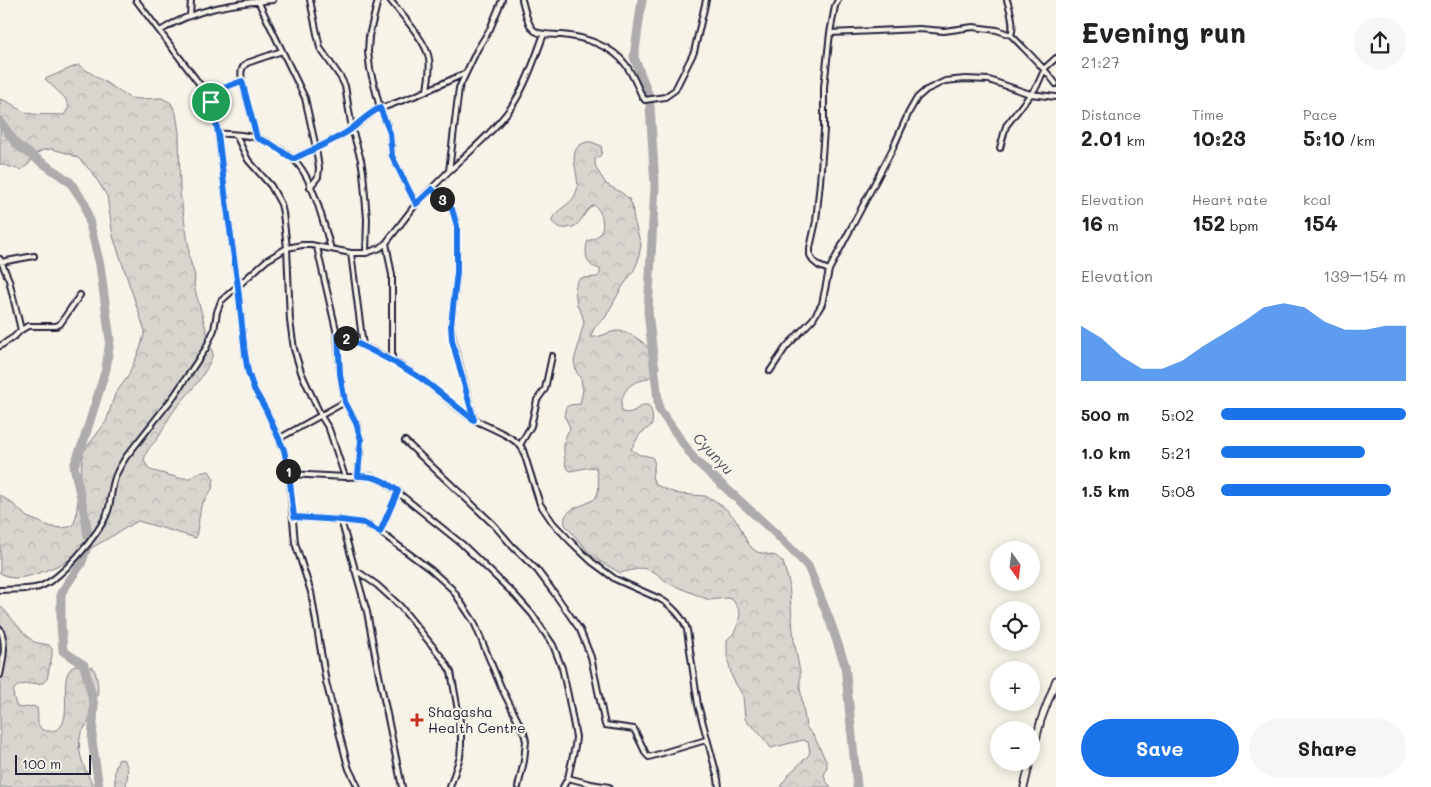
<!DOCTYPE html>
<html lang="en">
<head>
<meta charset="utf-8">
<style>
  :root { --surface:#fff; --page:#f6f6f6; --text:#202124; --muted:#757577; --accent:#1a73e8 }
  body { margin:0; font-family:Mali,sans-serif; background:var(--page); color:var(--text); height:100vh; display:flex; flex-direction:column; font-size:19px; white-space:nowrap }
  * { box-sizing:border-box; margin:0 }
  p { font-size:16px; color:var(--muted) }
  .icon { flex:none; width:28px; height:28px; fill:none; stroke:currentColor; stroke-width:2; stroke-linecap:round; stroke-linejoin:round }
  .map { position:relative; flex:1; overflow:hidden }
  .sheet { display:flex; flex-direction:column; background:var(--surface); width:375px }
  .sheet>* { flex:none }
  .needle { width:32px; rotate:166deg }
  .controls { position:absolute; left:990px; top:541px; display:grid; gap:10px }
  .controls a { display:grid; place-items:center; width:50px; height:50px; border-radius:50%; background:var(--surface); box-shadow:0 2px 12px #0003; font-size:25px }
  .scale { position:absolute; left:15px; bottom:12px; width:76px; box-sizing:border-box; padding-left:5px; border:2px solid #22223b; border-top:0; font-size:14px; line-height:18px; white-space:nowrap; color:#22223b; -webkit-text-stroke:4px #f7f3e8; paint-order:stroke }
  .pin { position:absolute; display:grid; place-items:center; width:42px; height:42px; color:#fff; margin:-21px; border:2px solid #fff; border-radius:50%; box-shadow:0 1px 5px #0007 }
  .km { position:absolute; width:25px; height:25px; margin:-12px; border-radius:50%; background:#222; color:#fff; font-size:14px; line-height:25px; text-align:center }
  .round { display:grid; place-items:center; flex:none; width:52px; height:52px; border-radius:26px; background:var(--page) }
  .overview { display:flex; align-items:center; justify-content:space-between; height:85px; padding:0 25px }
  h1 { font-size:28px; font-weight:700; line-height:38px }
  .metrics { display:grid; grid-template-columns:repeat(3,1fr); gap:8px; height:85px; padding:5px 25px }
  .metrics div { display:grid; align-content:center }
  .metrics b { font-size:21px; font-weight:700 }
  .metrics small { font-size:14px; font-weight:400 }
  .metrics p { font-size:14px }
  .chart { height:140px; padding:10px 25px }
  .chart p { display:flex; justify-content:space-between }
  .chart svg { width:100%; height:90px; margin-top:5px; fill:var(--accent); opacity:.7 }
  .cta { display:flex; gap:10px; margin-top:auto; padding:10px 25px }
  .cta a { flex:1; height:58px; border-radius:30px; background:var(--accent); color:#fff; font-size:20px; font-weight:700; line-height:58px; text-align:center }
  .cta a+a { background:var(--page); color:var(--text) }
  ul { padding:0 25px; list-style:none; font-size:16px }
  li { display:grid; grid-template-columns:80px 60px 1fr; align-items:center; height:38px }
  li i { height:12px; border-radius:6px; background:var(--accent) }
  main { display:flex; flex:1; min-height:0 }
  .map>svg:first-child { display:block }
  .forest { fill:url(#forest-crowns); stroke:#7d7c85 }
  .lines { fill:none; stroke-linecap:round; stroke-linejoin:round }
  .river { stroke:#aeabad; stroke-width:9 }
  .street-casing { stroke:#22223b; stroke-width:8 }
  .secondary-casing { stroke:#22223b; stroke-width:9 }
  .street { stroke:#f7f3e8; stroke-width:4 }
  .secondary { stroke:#f7f3e8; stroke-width:5.5 }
  .route-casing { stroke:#fff; stroke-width:10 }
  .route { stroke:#1a73e8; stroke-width:6 }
  .poi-dot { fill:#c8321e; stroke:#f7f3e8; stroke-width:2 }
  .labels { text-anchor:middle; stroke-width:4; stroke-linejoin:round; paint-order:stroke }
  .poi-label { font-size:14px; fill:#22223b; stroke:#f7f3e8; text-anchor:start }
  .water-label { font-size:15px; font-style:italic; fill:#535263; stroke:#f7f3e8 }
</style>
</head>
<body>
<main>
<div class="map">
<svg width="1056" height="787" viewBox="0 0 1056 787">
  <defs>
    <pattern id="forest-crowns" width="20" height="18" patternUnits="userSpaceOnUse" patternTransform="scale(1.25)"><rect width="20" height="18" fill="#d8d5cf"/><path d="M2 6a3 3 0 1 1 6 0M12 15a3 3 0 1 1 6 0" fill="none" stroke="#b9b7b3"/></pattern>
  </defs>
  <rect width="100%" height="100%" fill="#f7f3e8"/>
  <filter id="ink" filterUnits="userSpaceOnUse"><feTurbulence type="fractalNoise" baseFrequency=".02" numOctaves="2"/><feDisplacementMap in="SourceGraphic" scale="10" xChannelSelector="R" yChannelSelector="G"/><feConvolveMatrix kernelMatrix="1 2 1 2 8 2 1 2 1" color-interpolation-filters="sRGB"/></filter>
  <g filter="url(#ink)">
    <path class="forest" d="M78 65 130 98 140 99 162 98 171 103 176 113 179 133 180 193 189 248V257L195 276 194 286 213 354C205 377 191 390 176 408 169 416 165 426 160 435 153 446 147 446 144 461L150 470 179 478H190L199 473 209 471 214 479 212 489 201 506 196 538 138 521C107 538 48 578 14 578 9 578 5 575 0 573V495L13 504 27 517 52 527 63 528 73 526 76 517 83 452 106 422 115 394 127 378 140 349 145 331 113 236 107 196 92 172 78 158 70 154 52 149 43 150 34 155 29 164 21 170 0 164V99C11 102 15 107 24 112 34 116 52 114 64 115L69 107 65 98 45 79Z
      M587 142H592L601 146 602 152 600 156 595 159V163L596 168 606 184 622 193 629 199 632 205 634 220 641 245 638 261 634 270 621 289 605 318 596 325 590 337C601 338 607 332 617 331 634 331 658 352 659 369 655 373 651 377 646 379 642 381 637 381 634 383 624 388 619 402 622 412 631 415 636 409 643 405H648C653 411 653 417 652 425L640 434 631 449 639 455H643L652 457C657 464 653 469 652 477L656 485 670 491 679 494 705 496 714 500 726 509 737 521 747 542 753 549 757 552 776 556 783 562 789 583 794 641 800 672V687L806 727 814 736 826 761 827 766 824 776 826 781 831 787H780L790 773 808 756 810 752 808 742 803 740 771 748 756 729 748 723 745 719 743 696 732 677 727 656V640L734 633 738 624 740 614 738 608 732 599 727 598 709 600 668 583 656 573 646 569 641 568 620 573 593 557 565 525C561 509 581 507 591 501 595 500 597 496 598 492 600 485 597 475 596 468L591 467 570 471 566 467C564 454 561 440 570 429L569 425 564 416 566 407 570 405 580 404 583 390 581 379 576 371 574 361 578 347 581 333 584 323 582 314 577 305 575 290 577 281 582 278 597 277 600 274V269C597 268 594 267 592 266 585 261 585 248 588 241 592 239 596 238 599 235 606 226 602 211 594 205 582 211 582 228 567 228 561 229 556 226 552 222 552 209 573 207 577 190 581 175 563 148 587 142Z
      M0 605 23 632 34 642 49 645 52 649V655L47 679 43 683C25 685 5 680 17 707L22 708 33 706 37 708C39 714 36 723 40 727 42 731 46 731 50 731 76 731 59 685 69 671 75 661 84 666 93 667 102 687 97 702 89 721 86 727 81 731 80 738 77 755 86 772 94 787H0Z
      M119 759 124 760C130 769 127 777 126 787H115C115 776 113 769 119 759Z"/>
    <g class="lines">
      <path class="river" d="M642 0 634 57 649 96
        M650 105 655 186 648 311 659 409 695 460 775 533 808 566 830 621 845 665 857 787
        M0 121 17 145 70 182 85 204 100 265 110 340 106 369 83 443 74 466 86 521 88 537
        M88 544 81 564 61 593V625L63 651 84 665 94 705 92 741 99 787"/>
      <g class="street-casing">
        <path id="street" d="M136 0 207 94 214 111 218 133 226 201 238 287 245 354 248 372 254 389 266 410 284 450 289 474 295 543 311 592 326 682 346 759 349 769 358 787
          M310 0 320 48 341 78 345 86 352 129 361 160 363 172 367 219 366 253
          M378 0 369 36 368 52 370 69 380 108 390 133 392 156 416 204
          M390 0C401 14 427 42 429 59 431 69 428 81 427 91
          M522 0C525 9 527 26 535 31 542 36 554 34 562 35 584 37 613 46 626 65 633 75 637 86 642 96L645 100 665 97 675 90 694 52 706 0
          M838 0 835 6 830 33 824 87V130L820 182 816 221 810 248V255L813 261 819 266 829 270 892 150 909 112 917 98 926 90 945 81 965 79 989 80 1030 94 1056 97
          M1007 0C1010 10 1015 25 1011 35 1026 51 1043 66 1056 84
          M258 1 305 98 316 148 319 168 318 177 310 187
          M190 16 191 0
          M160 31C193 9 234 3 273 0
          M830 33 919 29 944 31 973 27 997 30 1011 35
          M207 94 242 81
          M218 133C231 135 247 134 260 139 272 143 290 155 298 164 314 183 324 225 331 249
          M236 135 248 160 271 186 281 204 283 213 287 248 290 321 294 349 301 372 321 416 329 429 345 477
          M257 138 242 81C241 74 240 68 247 63L282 51
          M1000 148 1006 126 1037 86 1045 68 1056 58
          M293 159 339 137 352 129 374 111 417 95 466 73
          M449 171C471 151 503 123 517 98 529 78 536 55 544 34
          M432 189 452 209 454 215 457 226V272L451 325 453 340 474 419
          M386 243 392 275V360
          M317 247 321 265 337 334 340 374 345 402 356 423 361 440 358 476
          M351 253 363 346
          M0 259 9 280 21 330
          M1 262 34 256
          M337 334C368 348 399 362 426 382 442 393 458 411 475 420 487 427 517 437 523 450L540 504 553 523 572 543 592 562 615 579 660 599C671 605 684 618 687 630L698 705 718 779 719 787
          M0 346 14 337 21 330 28 326H56L60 324 80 295
          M770 371 786 347 813 319 822 304 829 270
          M280 438 345 402
          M405 441 494 525 513 547 537 570 555 594 580 630 591 657 605 725 634 729 646 754 649 757 706 740
          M520 445 531 426 537 400 545 389 552 356
          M289 474 345 477 370 476 385 482 462 544 515 595 532 614 553 645 562 668 568 695 576 737 575 746 568 778 563 787
          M294 517 341 520 364 523 380 532 431 570 452 589 474 622 501 687 524 733 526 741 524 761 518 787
          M341 520 367 612 377 665 402 787
          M380 532 398 491
          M354 569 377 585 400 606 443 659 451 672 461 727V745L460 757 450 787
          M0 590C11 589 24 590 35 588 58 584 101 533 108 511 111 502 111 491 114 481 116 472 121 465 126 457L174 396 206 348 214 330 217 312 221 301 267 260 287 248 302 245H311L351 253H366L380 248 386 243 416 204 449 171 459 88 477 50 490 29 502 0
          M0 629C7 644 3 660 0 675
          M568 778 591 784 609 787"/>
      </g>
      <g class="secondary-casing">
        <path id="secondary" d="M1031 759 1041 720 1056 680
          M1024 787 1030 762"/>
      </g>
      <use href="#street" class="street"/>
      <use href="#secondary" class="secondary"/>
    </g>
  </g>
  <g class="lines" filter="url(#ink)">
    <g class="route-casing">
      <path id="route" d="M242 81 257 138 271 144 293 159C311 150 330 143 347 132 358 125 367 114 380 108L390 133 392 156 416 204 432 189 452 209 457 226V272L451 325 452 340 474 420C455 406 438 390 419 377 393 360 365 347 338 334L340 374 345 402 356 423 361 440 358 476C376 476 383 480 398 491L380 532 364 523 341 520 294 517 289 474 284 450 266 410 254 389 248 372 245 354 238 287 226 201 218 133 214 111 207 94Z"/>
    </g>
    <use href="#route" class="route"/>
  </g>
  <path class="poi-dot" d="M414.5 712.5h5v5h5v5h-5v5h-5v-5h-5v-5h5z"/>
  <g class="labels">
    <g class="poi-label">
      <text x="428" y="717">Shagasha<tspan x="428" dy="16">Health Centre</tspan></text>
    </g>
    <g class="water-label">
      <text transform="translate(713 454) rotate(47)" y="5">Cyunyu</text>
    </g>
  </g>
</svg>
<div class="controls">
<a><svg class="needle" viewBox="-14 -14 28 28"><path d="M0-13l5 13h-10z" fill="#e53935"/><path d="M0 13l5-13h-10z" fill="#757577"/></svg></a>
<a><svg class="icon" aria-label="locate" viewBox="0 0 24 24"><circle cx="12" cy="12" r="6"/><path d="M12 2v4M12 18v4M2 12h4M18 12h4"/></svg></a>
<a>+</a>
<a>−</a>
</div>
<div class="scale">100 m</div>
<div class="pin" style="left:211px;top:102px;background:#1e9e55"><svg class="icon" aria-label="arrive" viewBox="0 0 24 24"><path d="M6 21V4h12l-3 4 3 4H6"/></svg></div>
<b class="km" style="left:288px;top:471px">1</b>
<b class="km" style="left:346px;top:338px">2</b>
<b class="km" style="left:442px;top:199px">3</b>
</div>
<section class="sheet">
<div class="overview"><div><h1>Evening run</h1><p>21:27</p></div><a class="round"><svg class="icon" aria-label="share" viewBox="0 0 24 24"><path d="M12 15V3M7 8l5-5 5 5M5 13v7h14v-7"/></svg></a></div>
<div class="metrics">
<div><p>Distance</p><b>2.01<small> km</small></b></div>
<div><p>Time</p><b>10:23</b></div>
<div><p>Pace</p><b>5:10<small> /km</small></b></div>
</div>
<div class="metrics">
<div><p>Elevation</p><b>16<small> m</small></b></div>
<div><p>Heart rate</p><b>152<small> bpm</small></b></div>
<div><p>kcal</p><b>154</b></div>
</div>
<div class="chart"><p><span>Elevation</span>139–154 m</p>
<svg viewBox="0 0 160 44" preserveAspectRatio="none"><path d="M0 44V17L10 23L20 32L30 38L40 38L50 34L60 27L70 21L80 15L90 8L100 6L110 8L120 15L130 19L140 19L150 17L160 17V44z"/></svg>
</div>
<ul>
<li><b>500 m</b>5:02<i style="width:100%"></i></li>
<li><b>1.0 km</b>5:21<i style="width:78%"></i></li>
<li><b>1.5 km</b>5:08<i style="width:92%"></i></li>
</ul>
<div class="cta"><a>Save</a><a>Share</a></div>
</section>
</main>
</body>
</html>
